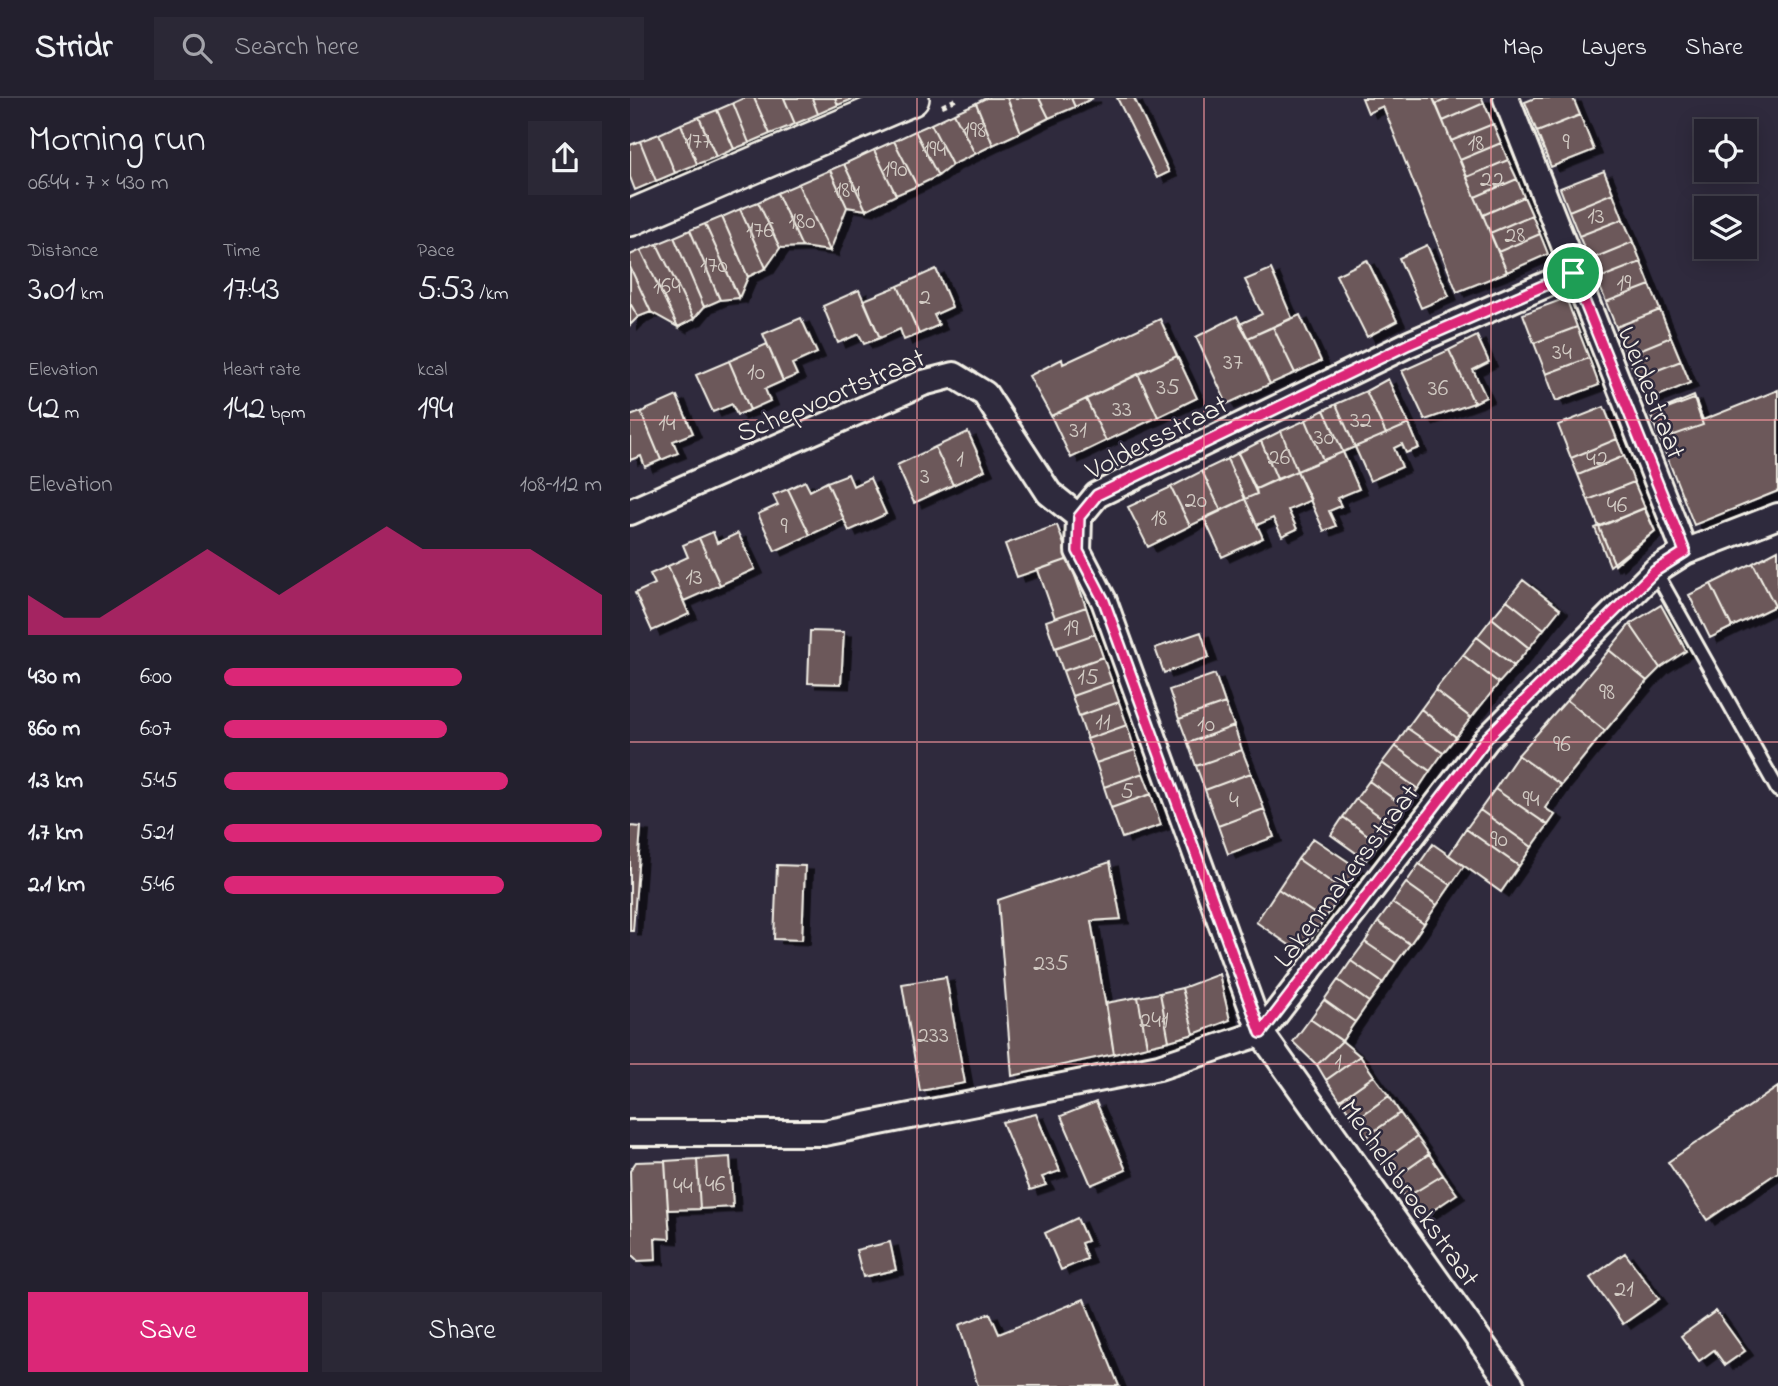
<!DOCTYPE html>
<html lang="en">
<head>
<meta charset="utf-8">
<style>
  :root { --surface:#23202e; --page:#2b2836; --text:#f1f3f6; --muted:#a3a3aa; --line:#403e4a; --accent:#db2777 }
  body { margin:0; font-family:"Indie Flower",sans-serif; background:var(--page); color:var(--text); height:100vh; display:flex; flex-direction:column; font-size:26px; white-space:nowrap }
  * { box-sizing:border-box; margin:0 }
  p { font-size:23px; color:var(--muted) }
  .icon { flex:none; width:38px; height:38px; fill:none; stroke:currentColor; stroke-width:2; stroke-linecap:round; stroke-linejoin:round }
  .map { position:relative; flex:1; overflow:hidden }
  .sheet { display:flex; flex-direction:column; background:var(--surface); width:630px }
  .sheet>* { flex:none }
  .buttons { position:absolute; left:1064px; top:21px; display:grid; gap:14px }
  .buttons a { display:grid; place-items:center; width:63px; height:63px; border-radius:0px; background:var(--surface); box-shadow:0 4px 18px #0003,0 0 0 2px var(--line); font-size:35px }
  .pin { position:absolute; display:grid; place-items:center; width:60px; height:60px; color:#fff; margin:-30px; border:4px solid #fff; border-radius:50%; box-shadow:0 2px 7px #0007 }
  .round { display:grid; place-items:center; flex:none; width:74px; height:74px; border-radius:0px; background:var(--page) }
  .headline { display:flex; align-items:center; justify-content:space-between; height:119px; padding:0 28px }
  h1 { font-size:38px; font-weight:600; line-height:52px }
  .metrics { display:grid; grid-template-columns:repeat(3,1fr); gap:10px; height:119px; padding:7px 28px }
  .metrics div { display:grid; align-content:center }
  .metrics b { font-size:35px; font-weight:600 }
  .metrics small { font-size:19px; font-weight:400 }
  .metrics p { font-size:19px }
  .chart { height:196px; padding:14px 28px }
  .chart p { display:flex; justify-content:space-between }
  .chart svg { width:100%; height:126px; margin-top:7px; fill:var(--accent); opacity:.7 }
  .primary-button { display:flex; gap:14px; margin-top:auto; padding:14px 28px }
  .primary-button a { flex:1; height:80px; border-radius:0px; background:var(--accent); color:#fff; font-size:28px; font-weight:600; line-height:80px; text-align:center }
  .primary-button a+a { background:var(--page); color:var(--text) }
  ul { padding:0 28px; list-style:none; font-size:23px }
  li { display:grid; grid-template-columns:112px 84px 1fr; align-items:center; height:52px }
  li i { height:18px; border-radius:9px; background:var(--accent) }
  header { display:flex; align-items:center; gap:42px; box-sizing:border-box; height:98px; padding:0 35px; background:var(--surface); border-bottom:2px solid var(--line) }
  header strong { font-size:33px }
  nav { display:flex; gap:38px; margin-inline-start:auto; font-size:24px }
  .search { width:490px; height:63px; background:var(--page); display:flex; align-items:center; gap:18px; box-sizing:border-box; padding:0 24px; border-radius:0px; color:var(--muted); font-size:26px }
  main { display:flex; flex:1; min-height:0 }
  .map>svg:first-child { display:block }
  .building { fill:#6c595a; stroke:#f4f1e8; stroke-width:2; filter:url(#shadow) }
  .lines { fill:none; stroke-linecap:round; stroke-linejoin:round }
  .lane-casing { stroke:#f4f1e8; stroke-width:18 }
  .street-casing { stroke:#f4f1e8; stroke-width:30 }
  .secondary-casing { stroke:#f4f1e8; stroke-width:40 }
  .path { stroke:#f4f1e8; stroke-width:4.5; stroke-dasharray:5 5; stroke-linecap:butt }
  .lane { stroke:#2f2a3d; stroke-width:12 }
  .street { stroke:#2f2a3d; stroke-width:24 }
  .secondary { stroke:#2f2a3d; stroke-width:35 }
  .route-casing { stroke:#fff; stroke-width:14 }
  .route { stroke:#db2777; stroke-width:9 }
  .grid { fill:none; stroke:#ff9aa2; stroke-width:2; stroke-opacity:0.55 }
  .labels { text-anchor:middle; stroke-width:5; stroke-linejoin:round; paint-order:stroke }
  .number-label { font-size:24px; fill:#d2cbc4 }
  .street-label { font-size:28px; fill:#f4f1e8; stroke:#2f2a3d }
</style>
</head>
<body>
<header>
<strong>Stridr</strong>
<div class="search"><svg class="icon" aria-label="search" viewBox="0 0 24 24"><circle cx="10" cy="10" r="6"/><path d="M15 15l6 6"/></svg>Search here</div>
<nav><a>Map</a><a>Layers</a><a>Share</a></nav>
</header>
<main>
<section class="sheet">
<div class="headline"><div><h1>Morning run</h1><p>06:44 · 7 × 430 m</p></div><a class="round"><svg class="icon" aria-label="share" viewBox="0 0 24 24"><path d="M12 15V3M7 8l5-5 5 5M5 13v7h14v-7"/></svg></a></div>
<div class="metrics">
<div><p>Distance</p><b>3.01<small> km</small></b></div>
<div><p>Time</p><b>17:43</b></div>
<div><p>Pace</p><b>5:53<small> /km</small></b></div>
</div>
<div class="metrics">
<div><p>Elevation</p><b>42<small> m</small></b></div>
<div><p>Heart rate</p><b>142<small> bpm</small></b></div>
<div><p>kcal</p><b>194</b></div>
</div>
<div class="chart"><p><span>Elevation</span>108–112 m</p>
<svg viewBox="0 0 160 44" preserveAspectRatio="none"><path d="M0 44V30L10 38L20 38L30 30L40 22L50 14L60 22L70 30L80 22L90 14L100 6L110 14L120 14L130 14L140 14L150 22L160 30V44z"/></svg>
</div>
<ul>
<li><b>430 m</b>6:00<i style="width:63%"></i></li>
<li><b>860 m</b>6:07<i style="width:59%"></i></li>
<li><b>1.3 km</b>5:45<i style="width:75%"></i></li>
<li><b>1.7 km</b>5:21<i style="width:100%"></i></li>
<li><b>2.1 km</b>5:46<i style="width:74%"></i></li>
</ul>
<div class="primary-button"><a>Save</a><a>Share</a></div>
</section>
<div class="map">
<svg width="1148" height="1288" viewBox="0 0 1148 1288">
  <defs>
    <filter id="shadow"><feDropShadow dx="8" dy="4.5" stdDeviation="0" flood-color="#0009"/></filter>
  </defs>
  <rect width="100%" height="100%" fill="#2f2a3d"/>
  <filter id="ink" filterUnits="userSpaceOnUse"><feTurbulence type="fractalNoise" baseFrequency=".0143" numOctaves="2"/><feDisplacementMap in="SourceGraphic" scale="14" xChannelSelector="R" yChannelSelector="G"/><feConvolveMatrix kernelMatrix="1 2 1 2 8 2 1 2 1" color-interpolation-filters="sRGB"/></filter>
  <g filter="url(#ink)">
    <path class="building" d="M114 0H124L140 36 119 45 103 5Z
      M124 0H154L165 26 140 36Z
      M154 0H182L188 16 165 26Z
      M182 0H205L208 7 188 16Z
      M205 0H225L208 7Z
      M356 0H377L391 34 363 47 346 5Z
      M377 0H409L419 20 391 34Z
      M409 0H441L445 9 419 20Z
      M441 0H463L445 9Z
      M487 0H504L539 74 527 80Z
      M732 0H803L877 174 827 194 753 8 738 15Z
      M803 0H820L806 6Z
      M820 0H852L854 5 813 23 806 6Z
      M905 0H943L950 17 907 34 895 4Z
      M103 5 119 45 104 51 87 12Z
      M346 5 363 47 345 56 324 15Z
      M854 5 863 26 821 43 813 23Z
      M87 12 104 51 86 59 69 19Z
      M324 15 345 56 322 67 301 26Z
      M950 17 964 52 921 69 907 34Z
      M69 19 86 59 67 66 51 26Z
      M51 26 67 66 45 75 29 36Z
      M301 26 322 67 308 78 285 33Z
      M863 26 871 45 830 62 821 43Z
      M285 33 308 78 287 88 264 43Z
      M29 36 45 75 26 83 10 43Z
      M10 43 26 83 5 92 0 79V47Z
      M264 43 287 88 266 97 244 52Z
      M871 45 878 62 837 79 830 62Z
      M244 52 266 97 236 112 214 66Z
      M878 62 887 81 845 99 837 79Z
      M214 66 236 112 217 109 200 72Z
      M200 72 217 109 200 153 168 86Z
      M974 73 983 95 939 113 930 90Z
      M887 81 894 99 853 117 845 99Z
      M168 86 200 153 172 149 147 95Z
      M147 95 172 149 150 150 128 104Z
      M983 95 993 121 949 138 939 113Z
      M894 99 902 117 860 135 853 117Z
      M128 104 150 150 136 170 110 111Z
      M110 111 136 170 118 179 92 119Z
      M902 117 910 136 868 154 860 135Z
      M92 119 118 179 109 200 75 126Z
      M993 121 1003 144 959 162 949 138Z
      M75 126 109 200 90 202 60 132Z
      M60 132 90 202 74 209 44 139Z
      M910 136 918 156 877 174 868 154Z
      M44 139 74 209 64 221 27 146Z
      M1003 144 1011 164 967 181 959 162Z
      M27 146 64 221 48 229 11 152Z
      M797 147 819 198 791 210 769 160Z
      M11 152 48 229 21 214 0 169V157Z
      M737 162 767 223 737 239 706 177Z
      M1011 164 1020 187 976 204 967 181Z
      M0 169 21 214 8 219 0 205Z
      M306 171 322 209 304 217 309 227 289 236 268 188Z
      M641 171 662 220 618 240 610 226 632 216 615 182Z
      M1020 187 1030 212 986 229 976 204Z
      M268 188 289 236 274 242 270 231 250 240 234 202Z
      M229 192 250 240 234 246 229 236 208 245 193 208Z
      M936 200 947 229 904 245 893 216Z
      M0 205 8 219 0 227Z
      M1030 212 1041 239 997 257 986 229Z
      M670 217 691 263 665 275 643 229Z
      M607 218 640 286 597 306 566 239Z
      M171 220 187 255 162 266 167 277 153 283 133 236Z
      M530 221 547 258 421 318 399 278 432 261 433 266Z
      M643 229 665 275 640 286 618 240Z
      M947 229 959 260 916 276 904 245Z
      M847 238 859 264 843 272 856 299 844 305 819 252Z
      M1041 239 1051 263 1007 280 997 257Z
      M137 246 153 283 135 291 140 303 120 312 99 263Z
      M819 252 844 305 795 322 772 273Z
      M547 258 567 300 528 319 508 276Z
      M959 260 969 287 926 303 916 276Z
      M99 263 120 312 107 317 102 306 83 314 66 277Z
      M1051 263 1060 285 1016 303 1007 280Z
      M508 276 528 319 476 343 456 301Z
      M758 281 779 326 756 336 736 293Z
      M1148 292V393L1064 427 1020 316 1064 298 1073 322Z
      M736 293 756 336 725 349 706 306Z
      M47 298 63 335 43 343 48 355 31 362 11 314Z
      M456 301 476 343 441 360 421 318Z
      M1064 301 1073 327 1030 342 1021 317Z
      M706 306 725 349 713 354 694 312Z
      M974 309 987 341 941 360 928 327Z
      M694 312 713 354 693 362 676 322Z
      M11 314 31 362 15 369 11 358 0 362V318Z
      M676 322 693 362 667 373 651 333Z
      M779 326 789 350 776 355 772 346 764 350 772 369 740 383 725 349Z
      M651 333 667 373 647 381 631 343Z
      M338 334 355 372 323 387 305 349Z
      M987 341 994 358 948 377 941 360Z
      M631 343 647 381 626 391 608 355Z
      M305 349 323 387 284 405 267 367Z
      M713 354 729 391 707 400 711 408 699 413 706 428 694 433 667 373Z
      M608 355 627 396 615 401 597 361Z
      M994 358 1004 384 958 402 948 377Z
      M597 361 615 401 591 413 572 373Z
      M572 373 591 413 560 428 541 389Z
      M667 373 681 402 658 412 667 431 652 438 643 420 627 427 615 401 627 396 626 391Z
      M218 376 223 388 240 380 256 416 219 433 197 384Z
      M175 383 180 393 197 384 214 421 180 437 158 391Z
      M1004 384 1015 410 969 429 958 402Z
      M541 389 560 428 518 449 498 409Z
      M158 391 180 437 145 453 128 416 148 407 143 397Z
      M615 401 633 440 592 459 574 420Z
      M1014 410 1025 433 980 468 965 430Z
      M1015 410 1025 433 985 467 969 429Z
      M427 427 439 461 387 479 375 446Z
      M83 434 87 445 108 435 125 471 90 487 69 440Z
      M69 440 90 487 54 503 38 468 58 459 53 447Z
      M1148 452V507L1145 508 1123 465Z
      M439 461 456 509 425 520 408 472Z
      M1123 465 1145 508 1102 529 1081 486Z
      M38 468 59 516 22 533 5 495 25 486 20 476Z
      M893 482 930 511 914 531 877 502Z
      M1081 486 1102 529 1080 540 1059 497Z
      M877 502 914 531 899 550 862 520Z
      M1031 507 1056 553 1030 570 1000 526Z
      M456 509 465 536 425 550 416 523Z
      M862 520 899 550 884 568 847 539Z
      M1000 526 1030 570 1017 583 979 552Z
      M180 533 214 534 211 586 178 585Z
      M571 534 579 559 534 575 525 550Z
      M465 536 473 559 433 573 425 550Z
      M847 539 884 568 869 585 833 557Z
      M979 552 1017 583 975 633 937 602Z
      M833 557 869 585 841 620 805 592Z
      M473 559 482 584 442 598 433 573Z
      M585 576 595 605 549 621 539 592Z
      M482 584 489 604 449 618 442 598Z
      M805 592 841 620 826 639 791 611Z
      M937 602 975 633 931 687 888 657Z
      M489 604 497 627 457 641 449 618Z
      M595 605 604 628 558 645 549 621Z
      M791 611 826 639 813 655 777 630Z
      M497 627 505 652 466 665 457 641Z
      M604 628 612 652 566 668 558 645Z
      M777 630 813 655 800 673 765 648Z
      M765 648 800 673 788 691 752 665Z
      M505 652 513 675 474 689 466 665Z
      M612 652 621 675 575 692 566 668Z
      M888 657 931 687 915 710 925 717 918 727 865 691Z
      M752 665 788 691 775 709 739 683Z
      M513 675 521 696 481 710 474 689Z
      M621 675 634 711 588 728 575 692Z
      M739 683 775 709 762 727 726 701Z
      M865 691 918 727 902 749 850 712Z
      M521 696 531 727 492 740 481 710Z
      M726 701 762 727 749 745 713 719Z
      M634 711 644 739 598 756 588 728Z
      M850 712 902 749 889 768 836 731Z
      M713 719 749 745 736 762 701 737Z
      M0 728 11 729 3 833H0Z
      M836 731 889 768 871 794 819 757Z
      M683 740 729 771 714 793 668 761Z
      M803 746 834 768 821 787 789 766Z
      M668 761 714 793 694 822 648 791Z
      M480 764 491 821 461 823 484 956 382 978 368 802Z
      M789 766 821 787 807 807 776 785Z
      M147 767 175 768 172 842 144 841Z
      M776 785 807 807 794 826 762 805Z
      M648 791 694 822 671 855 626 824Z
      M762 805 794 826 780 846 748 824Z
      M748 824 780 846 766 865 735 844Z
      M735 844 766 865 753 885 721 863Z
      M721 863 753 885 739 904 708 882Z
      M589 876 600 922 564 936 552 890Z
      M316 879 335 985 290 993 272 886Z
      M708 882 739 904 725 924 694 902Z
      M552 890 564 936 539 943 530 895Z
      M530 895 539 943 517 948 508 899Z
      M508 899 517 948 484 956 476 905Z
      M694 902 725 924 712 943 680 921Z
      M680 921 712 943 687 967 663 944Z
      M712 943 730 958 696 982 687 967Z
      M730 958 744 978 710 1002 696 982Z
      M744 978 759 998 725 1022 710 1002Z
      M1148 989V1074L1077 1122 1038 1064Z
      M759 998 770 1015 736 1039 725 1022Z
      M466 1004 496 1072 461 1087 431 1018Z
      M770 1015 787 1039 753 1063 736 1039Z
      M406 1016 430 1073 412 1079 416 1087 400 1092 372 1024Z
      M787 1039 799 1056 765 1080 753 1063Z
      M799 1056 813 1077 775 1100 765 1080Z
      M100 1059 103 1109 70 1111 67 1061Z
      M67 1061 70 1111 38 1112 35 1063Z
      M35 1063 40 1141 25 1140 26 1162 8 1163 2 1157 0 1073 6 1064Z
      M813 1077 827 1096 793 1119 775 1100Z
      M447 1120 457 1143 451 1145 457 1161 431 1172 415 1135Z
      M260 1144 266 1172 233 1179 226 1152Z
      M995 1155 1029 1201 993 1226 960 1180Z
      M454 1201 489 1288H348L329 1227 360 1215 369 1236Z
      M1086 1213 1115 1253 1095 1267 1084 1252 1069 1263 1051 1238Z"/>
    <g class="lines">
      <g class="lane-casing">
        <path id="lane" d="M1025 473 1148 692"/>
      </g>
      <g class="street-casing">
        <path id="street" d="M876 0 1055 454
          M0 414 293 285 324 277 355 296 419 395 449 419
          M0 1035H194L529 969 631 935 857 641 1025 473 1055 454 1148 418
          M882 1288 631 935 474 503 448 453 449 419 467 397 779 246 943 175"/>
      </g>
      <g class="secondary-casing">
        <path id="secondary" d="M0 120 281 0"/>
      </g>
      <path class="path" d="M312 8 329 0"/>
      <use href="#lane" class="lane"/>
      <use href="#street" class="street"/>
      <use href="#secondary" class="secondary"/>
    </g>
  </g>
  <g class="lines" filter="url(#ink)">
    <g class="route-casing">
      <path id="route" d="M943 175 1055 454 1025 473 857 640 631 935 474 503 448 453 449 419 467 397 779 246Z"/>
    </g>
    <use href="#route" class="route"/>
  </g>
  <path class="grid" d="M287 0V1288M574 0V1288M861 0V1288M0 322H1148M0 644H1148M0 966H1148"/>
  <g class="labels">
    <g class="number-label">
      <text x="344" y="39">198</text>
      <text x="68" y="50">177</text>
      <text x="936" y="51">9</text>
      <text x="846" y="52">18</text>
      <text x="304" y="58">194</text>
      <text x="265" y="78">190</text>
      <text x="862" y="88">22</text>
      <text x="217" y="99">184</text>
      <text x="966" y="125">13</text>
      <text x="172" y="130">180</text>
      <text x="130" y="139">176</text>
      <text x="885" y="144">28</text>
      <text x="84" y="174">170</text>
      <text x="994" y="192">19</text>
      <text x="37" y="195">164</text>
      <text x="295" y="206">2</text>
      <text x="932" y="261">34</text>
      <text x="603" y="271">37</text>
      <text x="126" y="281">10</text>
      <text x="538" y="296">35</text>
      <text x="808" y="297">36</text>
      <text x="492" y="318">33</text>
      <text x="731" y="329">32</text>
      <text x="37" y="332">14</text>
      <text x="448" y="339">31</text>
      <text x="694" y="346">30</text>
      <text x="649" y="366">26</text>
      <text x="967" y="367">42</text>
      <text x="330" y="368">1</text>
      <text x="295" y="385">3</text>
      <text x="566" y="409">20</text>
      <text x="987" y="414">46</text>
      <text x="529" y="427">18</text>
      <text x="154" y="435">9</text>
      <text x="64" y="486">13</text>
      <text x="441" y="537">19</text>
      <text x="458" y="586">15</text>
      <text x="977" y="601">98</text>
      <text x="473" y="631">11</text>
      <text x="576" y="633">10</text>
      <text x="932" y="653">96</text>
      <text x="497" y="700">5</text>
      <text x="901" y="708">94</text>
      <text x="604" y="709">4</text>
      <text x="869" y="748">90</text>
      <text x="421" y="872">235</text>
      <text x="524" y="929">241</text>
      <text x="303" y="944">233</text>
      <text x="708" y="971">1</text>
      <text x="85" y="1093">46</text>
      <text x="53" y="1095">44</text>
      <text x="994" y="1198">21</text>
    </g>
    <g class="street-label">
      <text transform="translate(1023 294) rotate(68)" y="10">Weidestraat</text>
      <text transform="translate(200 296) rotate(-23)" y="10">Schepvoortstraat</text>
      <text transform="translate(526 338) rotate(-27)" y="10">Voldersstraat</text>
      <text transform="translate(715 777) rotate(-53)" y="10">Lakenmakersstraat</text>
      <text transform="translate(781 1094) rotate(55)" y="10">Mechelsbroekstraat</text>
    </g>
  </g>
</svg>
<div class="buttons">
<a><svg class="icon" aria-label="locate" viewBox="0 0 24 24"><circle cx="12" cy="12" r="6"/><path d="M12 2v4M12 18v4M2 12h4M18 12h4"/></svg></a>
<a><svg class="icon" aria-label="layers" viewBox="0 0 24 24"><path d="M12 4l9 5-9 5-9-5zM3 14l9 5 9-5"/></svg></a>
</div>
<div class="pin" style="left:943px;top:175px;background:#1e9e55"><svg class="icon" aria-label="arrive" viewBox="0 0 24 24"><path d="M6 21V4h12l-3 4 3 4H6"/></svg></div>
</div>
</main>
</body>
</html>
